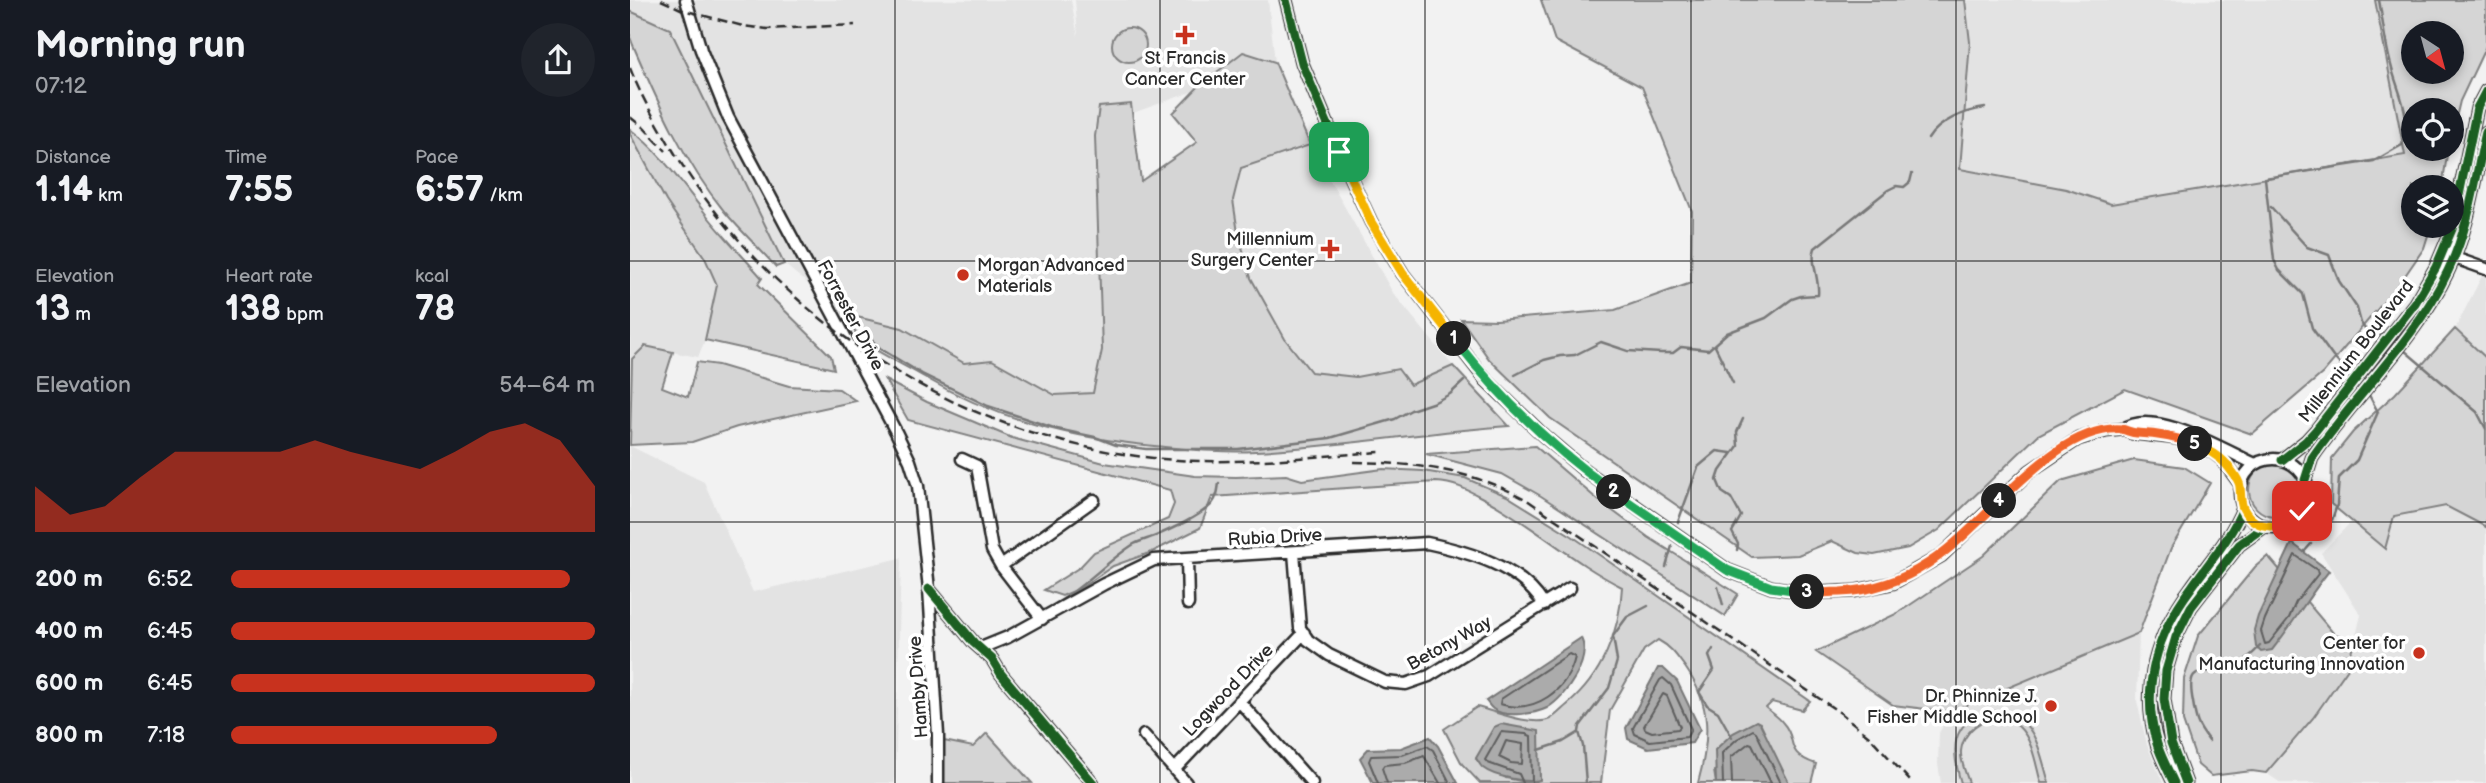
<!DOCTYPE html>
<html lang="en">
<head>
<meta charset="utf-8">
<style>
  :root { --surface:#171b24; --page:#20242c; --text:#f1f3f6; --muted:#9ea1a6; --accent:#c8321e }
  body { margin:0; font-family:"Balsamiq Sans",sans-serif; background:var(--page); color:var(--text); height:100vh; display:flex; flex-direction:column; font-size:26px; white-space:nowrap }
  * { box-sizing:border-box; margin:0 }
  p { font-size:23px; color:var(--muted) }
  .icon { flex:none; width:38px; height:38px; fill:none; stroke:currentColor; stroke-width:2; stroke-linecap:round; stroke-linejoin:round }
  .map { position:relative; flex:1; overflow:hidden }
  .sheet { display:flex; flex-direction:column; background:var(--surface); width:630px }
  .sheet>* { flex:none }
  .needle { width:46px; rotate:144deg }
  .buttons { position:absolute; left:1771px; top:21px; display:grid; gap:14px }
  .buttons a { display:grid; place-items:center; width:63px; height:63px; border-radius:50%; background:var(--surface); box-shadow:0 4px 10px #0003; font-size:35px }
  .pin { position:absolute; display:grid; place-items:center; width:60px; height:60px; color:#fff; margin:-30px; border-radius:14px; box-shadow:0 4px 10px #0006 }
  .km { position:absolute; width:35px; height:35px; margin:-18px; border-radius:50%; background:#222; color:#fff; font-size:19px; line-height:35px; text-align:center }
  .round { display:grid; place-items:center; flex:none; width:74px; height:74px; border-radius:37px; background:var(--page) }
  .head { display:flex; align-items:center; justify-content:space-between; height:119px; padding:0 35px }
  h1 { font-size:38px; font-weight:800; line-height:52px }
  .stats { display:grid; grid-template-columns:repeat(3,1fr); gap:10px; height:119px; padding:7px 35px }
  .stats div { display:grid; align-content:center }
  .stats b { font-size:35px; font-weight:800 }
  .stats small { font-size:19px; font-weight:400 }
  .stats p { font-size:19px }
  .chart { height:196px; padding:14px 35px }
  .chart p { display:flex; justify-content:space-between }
  .chart svg { width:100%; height:126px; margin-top:7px; fill:var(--accent); opacity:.7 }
  ul { padding:0 35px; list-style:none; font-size:23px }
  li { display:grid; grid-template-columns:112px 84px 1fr; align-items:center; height:52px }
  li i { height:18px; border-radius:9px; background:var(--accent) }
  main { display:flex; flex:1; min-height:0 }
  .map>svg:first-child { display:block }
  .built { fill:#e3e3e3 }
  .green { fill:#d5d5d5; stroke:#808080; stroke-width:2; fill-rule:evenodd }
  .water { fill:#ababab; stroke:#787878; stroke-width:2 }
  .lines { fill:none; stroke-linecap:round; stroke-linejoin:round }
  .shore { stroke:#5e5e5e; stroke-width:2 }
  .stream { stroke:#787878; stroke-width:2.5 }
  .minor-casing { stroke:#2b2b2b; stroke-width:15 }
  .minor { stroke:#fff; stroke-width:10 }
  .rail { stroke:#2b2b2b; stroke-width:2.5; stroke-dasharray:10 5; stroke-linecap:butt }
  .cycleway-casing { stroke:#fff; stroke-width:13 }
  .cycleway { stroke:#1b5e20; stroke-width:9 }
  .split-1-casing { stroke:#fff; stroke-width:14 }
  .split-2-casing { stroke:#fff; stroke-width:14 }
  .split-3-casing { stroke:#fff; stroke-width:14 }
  .split-4-casing { stroke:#fff; stroke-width:14 }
  .split-5-casing { stroke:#fff; stroke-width:14 }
  .split-6-casing { stroke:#fff; stroke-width:14 }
  .split-1 { stroke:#f5b400; stroke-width:9 }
  .split-2 { stroke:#22a559; stroke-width:9 }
  .split-3 { stroke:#22a559; stroke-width:9 }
  .split-4 { stroke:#f0652b; stroke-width:9 }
  .split-5 { stroke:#f0652b; stroke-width:9 }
  .split-6 { stroke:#f5b400; stroke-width:9 }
  .grid { fill:none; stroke:#2b2b2b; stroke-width:2; stroke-opacity:0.55 }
  .poi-dot { fill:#c8321e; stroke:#fff; stroke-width:2.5 }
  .labels { text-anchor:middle; stroke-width:7; stroke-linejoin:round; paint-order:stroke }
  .poi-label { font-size:18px; fill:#2b2b2b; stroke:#fff; text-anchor:end }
  .street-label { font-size:18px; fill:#2b2b2b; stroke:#fff }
</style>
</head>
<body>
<main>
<section class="sheet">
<div class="head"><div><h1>Morning run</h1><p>07:12</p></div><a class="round"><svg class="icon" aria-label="share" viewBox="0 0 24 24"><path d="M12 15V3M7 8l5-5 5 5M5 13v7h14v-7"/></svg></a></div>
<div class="stats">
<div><p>Distance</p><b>1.14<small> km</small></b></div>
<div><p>Time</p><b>7:55</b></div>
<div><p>Pace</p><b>6:57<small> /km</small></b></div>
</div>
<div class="stats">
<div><p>Elevation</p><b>13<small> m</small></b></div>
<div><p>Heart rate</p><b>138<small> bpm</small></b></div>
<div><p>kcal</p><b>78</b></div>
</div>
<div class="chart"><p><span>Elevation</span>54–64 m</p>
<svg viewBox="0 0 160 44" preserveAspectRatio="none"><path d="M0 44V28L10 38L20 35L30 25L40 16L50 16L60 16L70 16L80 12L90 16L100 19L110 22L120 16L130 9L140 6L150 12L160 28V44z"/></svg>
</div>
<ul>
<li><b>200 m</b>6:52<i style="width:93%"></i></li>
<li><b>400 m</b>6:45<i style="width:100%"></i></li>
<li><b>600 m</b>6:45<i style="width:100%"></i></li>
<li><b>800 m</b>7:18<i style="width:73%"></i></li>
</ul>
</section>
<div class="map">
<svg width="1856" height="783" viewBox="0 0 1856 783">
  <rect width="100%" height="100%" fill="#f2f2f2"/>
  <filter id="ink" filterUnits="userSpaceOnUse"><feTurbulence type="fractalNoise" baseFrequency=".0143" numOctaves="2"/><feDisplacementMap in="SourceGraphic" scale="14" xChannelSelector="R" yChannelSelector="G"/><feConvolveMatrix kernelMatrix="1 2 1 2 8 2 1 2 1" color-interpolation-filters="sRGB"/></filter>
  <g filter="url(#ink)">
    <path class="built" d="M0 0H441L448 37 445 0H638L645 62 464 127 472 350 463 393 425 395 362 360 334 363 272 328 215 314 154 264 40 29 0 11Z
      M1335 0H1745L1775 155 1481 204 1436 189 1330 169 1340 42Z
      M0 134 36 201 75 258 87 285 75 340 68 357 15 347 0 397Z
      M680 145 763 293 823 366 779 385 768 369 726 377 681 372 655 339 621 278 608 233 603 199 611 168Z
      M1856 268V358L1825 329Z
      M0 446 74 482 123 592 271 558 265 783H0Z
      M1816 506 1856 527V783H1651L1636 773 1683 718 1718 668 1731 615 1691 553 1722 521 1754 549 1764 516Z
      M1509 633 1507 701 1517 745 1533 783H1311L1308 764 1309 733 1320 712Z"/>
    <path class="green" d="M911 0H1335L1340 42 1330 169 1436 189 1481 204 1775 155 1745 0H1856V46L1830 101 1822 134V110H1783V149H1818L1812 187H1783V226H1801L1794 248 1770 283 1693 373 1622 434 1495 389 1408 435 1309 530 1278 548 1244 555 1228 553 1202 541 1168 555 1122 557 920 418 859 359 831 319 867 320 985 310 1061 283 1062 211 1012 87 925 41ZM1783 33H1822V72H1783Z
      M0 11 40 29 154 264 146 267C129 248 110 230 94 211 54 162 28 103 3 45L0 37Z
      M482 45a17 17 0 1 1 34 0a17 17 0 1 1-34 0Z
      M613 52 645 62 680 145 611 168 603 200 608 233 621 278 655 339 681 372 726 377 768 369 780 385 823 366 879 426C794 432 710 447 625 451 591 453 558 449 524 446 443 438 367 420 296 378 278 367 248 353 232 341 225 335 220 322 215 314L272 328 334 363 362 360 425 395 463 393 472 350 465 136 469 107 501 104 511 181 567 142 543 113 570 85Z
      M0 129C30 152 49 180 72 209 90 233 112 255 132 278L128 284 201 356 204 369 75 340 87 285 75 258 36 201 0 134Z
      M1825 329 1856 358V527L1816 506 1764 516 1755 549 1701 504 1702 458 1723 432 1765 394Z
      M15 346 43 352 32 387 58 397 67 362 88 365 159 386 209 389 226 401 107 427 62 442 0 445 2 359Z
      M255 380 297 402 382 438 474 463 565 476 606 477 656 475 672 480 753 469 793 471 835 478 877 496 942 536 1180 701 1172 710 1142 702 1136 708C1142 713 1149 717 1153 723 1169 740 1152 752 1186 764L1181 783H1159L1144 755 1084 771 1086 783H1068C1080 739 1082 705 1055 667 1046 655 1041 647 1028 640L1014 650 980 710 971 783H903L910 779 856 744 846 759 876 778 901 783H850L832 764 814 729 847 707C865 712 903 727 920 719 926 716 932 709 937 705 972 676 990 631 992 587 942 562 901 523 851 497 836 489 824 483 806 482L582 497 570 528 522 552 483 566 451 588 432 596 414 590 450 567 464 552 538 519 544 504 540 490 278 420Z
      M905 446 968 500 1018 537 1108 594 1095 616 911 496 872 474 796 454Z
      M1504 460 1554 467 1580 483 1541 548 1509 633 1320 712 1263 705 1186 652 1268 613 1353 556 1431 481Z
      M1619 490a26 26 0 1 1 52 0a26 26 0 1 1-52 0Z
      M1638 556 1704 634 1724 639 1718 668 1683 718 1636 773 1622 771 1581 776 1568 765 1553 721 1554 679 1568 636 1625 567Z
      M1358 711C1405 711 1408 746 1419 783H1411C1406 766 1403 740 1389 727 1368 707 1334 724 1331 751 1330 761 1336 773 1339 783H1331C1321 750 1320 723 1358 711Z
      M357 733 402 783H314V741L343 747Z"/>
    <path class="water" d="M1662 543 1699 571C1678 597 1663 624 1642 650L1631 652 1626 647 1624 630 1628 616Z
      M951 638C962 659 936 697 917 708 905 714 874 718 863 709 860 707 858 703 856 701Z
      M1028 668H1033L1047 681 1070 729 1062 743 1018 748 998 739 996 728Z
      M1126 721 1130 723 1159 783H1086L1085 750 1103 733Z
      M871 724 909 731 910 780C898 783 864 777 853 768 852 768 847 760 846 758L864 727Z
      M800 737 808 746 828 783H743L730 758 738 749 771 748Z"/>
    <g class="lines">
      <path class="shore" d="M1665 555 1687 570 1688 574 1666 602 1659 618 1639 643 1635 644 1631 631 1635 619Z
        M939 654 945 657C938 690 904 715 870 704L871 699Z
        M1033 678 1041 685 1061 729 1057 737 1020 741 1005 734 1003 728 1030 680Z
        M1033 694 1037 696 1050 727 1048 729 1022 732 1015 729 1014 726Z
        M876 741 893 744 892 764 881 763 869 757Z
        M748 783 739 761 741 756 772 755 797 746 803 750 820 783
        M757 783 752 768 754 765 775 763 794 756 810 783
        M893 783 889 774 858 763 855 760 871 732 896 734 901 736 902 783
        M1093 783 1092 753 1107 739 1123 730 1126 732 1151 783
        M1102 783 1101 757 1119 743 1122 744 1141 783"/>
      <path class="stream" d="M1298 139C1309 121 1334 111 1355 108
        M1641 207 1677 247 1699 255 1709 281 1727 308 1731 323 1735 329 1755 336
        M230 329 251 349 292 374 358 406 427 429 465 437 486 445 516 449H608L700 438 765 419 781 410 805 402 820 394 834 381
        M1761 339 1847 412 1856 429
        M1085 346 1103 383
        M885 375 914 360 930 356 945 355 971 342 998 351 1031 353H1043L1051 347 1078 350 1097 333 1136 318 1162 299 1171 296 1188 295C1190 280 1180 262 1185 248L1258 190 1266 186 1274 187 1280 182 1282 174
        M1702 520 1707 505 1709 478 1727 460 1748 412 1739 395 1703 357 1682 328 1673 294 1649 270 1644 260 1635 178 1744 161 1772 145C1784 118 1767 91 1761 65 1755 44 1753 22 1749 0
        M1048 522 1068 467 1087 451 1101 453
        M1107 550 1108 544 1102 532 1111 516 1101 498 1092 492 1087 480 1090 471 1108 446 1107 432 1113 419
        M1674 552 1681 544
        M1036 567 1042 546
        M1088 587 1093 605
        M425 604C454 587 476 562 504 544 512 540 522 538 530 534 546 527 570 516 582 504 587 498 588 491 589 483
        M1083 649 1079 656 1084 670 1069 692 1077 705 1088 712 1102 737
        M1579 741C1567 725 1566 721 1563 702 1555 661 1573 675 1600 669 1608 667 1624 653 1630 646
        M909 750 933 742 948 733
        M956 783 953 746 949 732 950 726 979 688 987 661 983 636 997 617 1018 606"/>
      <g class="minor-casing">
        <path id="minor" d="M56 0 71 50 98 117 266 432 280 461 288 486 299 589 308 735V783
          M656 0 672 63 716 168 741 222 773 274 855 379 914 436 954 470 1097 570 1141 587 1182 593 1224 591 1263 583 1311 556 1400 471 1448 439 1476 431 1494 429 1501 433 1546 438 1562 442 1583 452 1592 459 1611 485
          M1819 256 1856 269
          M1494 429C1523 407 1596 451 1625 464
          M332 459 347 466 362 550 371 566 412 619
          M1610 493a34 34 0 1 1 68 0a34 34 0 1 1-68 0Z
          M1652 460 1676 441 1686 430 1785 303 1806 267 1822 229 1847 108 1856 91
          M1675 480 1682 458C1725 395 1785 341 1818 271 1839 228 1845 179 1856 132
          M664 552 670 628 678 640 699 655 755 682 776 684 799 676 940 588
          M557 558 558 604
          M371 566 464 500
          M299 589 344 643 362 659 371 674 463 783
          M351 648 378 637 474 584 524 560 797 543C839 552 890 566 914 605
          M609 701 682 783
          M514 735 556 783
          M545 769 674 633
          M1544 783C1538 770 1531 757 1527 744 1510 688 1527 633 1561 588 1580 561 1601 538 1613 508
          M1556 783 1541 743 1534 699 1536 671 1546 637 1561 607 1609 545 1635 526"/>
      </g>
      <use href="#minor" class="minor"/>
      <path class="rail" d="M31 0 53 10 113 26 137 29 225 25
        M0 68C11 97 28 125 44 152 147 320 326 437 523 458 598 466 674 457 750 452
        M0 117 14 128 36 151
        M724 462C785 463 843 470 897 500L1212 714 1239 736 1282 783"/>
      <g class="cycleway-casing">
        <path id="cycleway" d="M656 0 672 63 716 168 741 222 773 274 855 379 914 436 954 470 1097 570 1141 587 1182 593 1224 591 1263 583 1311 556 1400 471 1448 439 1476 431 1494 429 1501 433 1546 438 1562 442 1583 452 1592 459 1611 485
          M1652 460 1676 441 1686 430 1785 303 1806 267 1822 229 1847 108 1856 91
          M1675 480 1682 458C1725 395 1785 341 1818 271 1839 228 1845 179 1856 132
          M299 589 344 643 362 659 371 674 463 783
          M1544 783C1538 770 1531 757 1527 744 1510 688 1527 633 1561 588 1580 561 1601 538 1613 508
          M1556 783 1541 743 1534 699 1536 671 1546 637 1561 607 1609 545 1635 526"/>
      </g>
      <use href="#cycleway" class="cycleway"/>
    </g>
  </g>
  <g class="lines" filter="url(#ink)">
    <g class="split-1-casing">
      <path id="split-1" d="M709 152 741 222 773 274 824 339"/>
    </g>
    <g class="split-2-casing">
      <path id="split-2" d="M824 339C870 398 923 449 984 492"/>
    </g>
    <g class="split-3-casing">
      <path id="split-3" d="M984 492 1097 570 1141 587 1177 592"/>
    </g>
    <g class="split-4-casing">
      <path id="split-4" d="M1177 592C1188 594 1199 592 1210 592 1281 589 1321 549 1369 501"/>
    </g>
    <g class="split-5-casing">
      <path id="split-5" d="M1369 501C1399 472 1446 426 1491 429 1497 430 1501 433 1507 433 1526 434 1546 437 1565 444"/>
    </g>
    <g class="split-6-casing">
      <path id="split-6" d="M1565 444C1578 450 1591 456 1600 469 1604 474 1610 481 1610 487 1611 495 1610 501 1613 508 1626 534 1657 529 1672 511"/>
    </g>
    <use href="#split-1" class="split-1"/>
    <use href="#split-2" class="split-2"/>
    <use href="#split-3" class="split-3"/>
    <use href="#split-4" class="split-4"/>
    <use href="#split-5" class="split-5"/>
    <use href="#split-6" class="split-6"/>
  </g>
  <path class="grid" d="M265 0V783M530 0V783M795 0V783M1061 0V783M1326 0V783M1591 0V783M0 261H1856M0 522H1856"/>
  <g class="poi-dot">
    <path d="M551.5 24.5h7v7h7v7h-7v7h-7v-7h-7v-7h7z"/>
    <path d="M696.5 238.5h7v7h7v7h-7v7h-7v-7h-7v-7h7z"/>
    <circle cx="333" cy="275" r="7"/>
    <circle cx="1789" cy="653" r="7"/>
    <circle cx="1421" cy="706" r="7"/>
  </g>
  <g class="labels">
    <g class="poi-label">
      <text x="555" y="64" text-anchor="middle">St Francis<tspan x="555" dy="21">Cancer Center</tspan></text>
      <text x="684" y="245">Millennium<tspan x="684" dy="21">Surgery Center</tspan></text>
      <text x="347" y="271" text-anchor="start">Morgan Advanced<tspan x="347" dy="21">Materials</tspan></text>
      <text x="1775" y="649">Center for<tspan x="1775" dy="21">Manufacturing Innovation</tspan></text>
      <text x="1407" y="702">Dr. Phinnize J.<tspan x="1407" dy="21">Fisher Middle School</tspan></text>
    </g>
    <g class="street-label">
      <text transform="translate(221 315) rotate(62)" y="6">Forrester Drive</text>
      <text transform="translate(1726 351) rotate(-52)" y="6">Millennium Boulevard</text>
      <text transform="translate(645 537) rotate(-3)" y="6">Rubia Drive</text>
      <text transform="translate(819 643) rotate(-29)" y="6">Betony Way</text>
      <text transform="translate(288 687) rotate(-94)" y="6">Hamby Drive</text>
      <text transform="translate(598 690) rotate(-46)" y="6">Logwood Drive</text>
    </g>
  </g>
</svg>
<div class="buttons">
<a><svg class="needle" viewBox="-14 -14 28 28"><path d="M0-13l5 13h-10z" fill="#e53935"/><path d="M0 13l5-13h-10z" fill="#9ea1a6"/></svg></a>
<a><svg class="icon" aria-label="locate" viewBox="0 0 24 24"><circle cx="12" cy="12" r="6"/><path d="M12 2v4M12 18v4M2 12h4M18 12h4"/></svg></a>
<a><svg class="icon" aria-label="layers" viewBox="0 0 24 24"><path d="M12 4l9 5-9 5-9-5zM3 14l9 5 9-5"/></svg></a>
</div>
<div class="pin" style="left:709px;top:152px;background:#1e9e55"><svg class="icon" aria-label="arrive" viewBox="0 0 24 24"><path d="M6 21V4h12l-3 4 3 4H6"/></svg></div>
<div class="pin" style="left:1672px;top:511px;background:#d93025"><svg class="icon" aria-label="check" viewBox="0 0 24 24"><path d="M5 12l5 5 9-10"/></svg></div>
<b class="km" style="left:824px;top:339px">1</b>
<b class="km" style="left:984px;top:492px">2</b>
<b class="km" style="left:1177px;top:592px">3</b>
<b class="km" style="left:1369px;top:501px">4</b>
<b class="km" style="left:1565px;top:444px">5</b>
</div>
</main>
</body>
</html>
